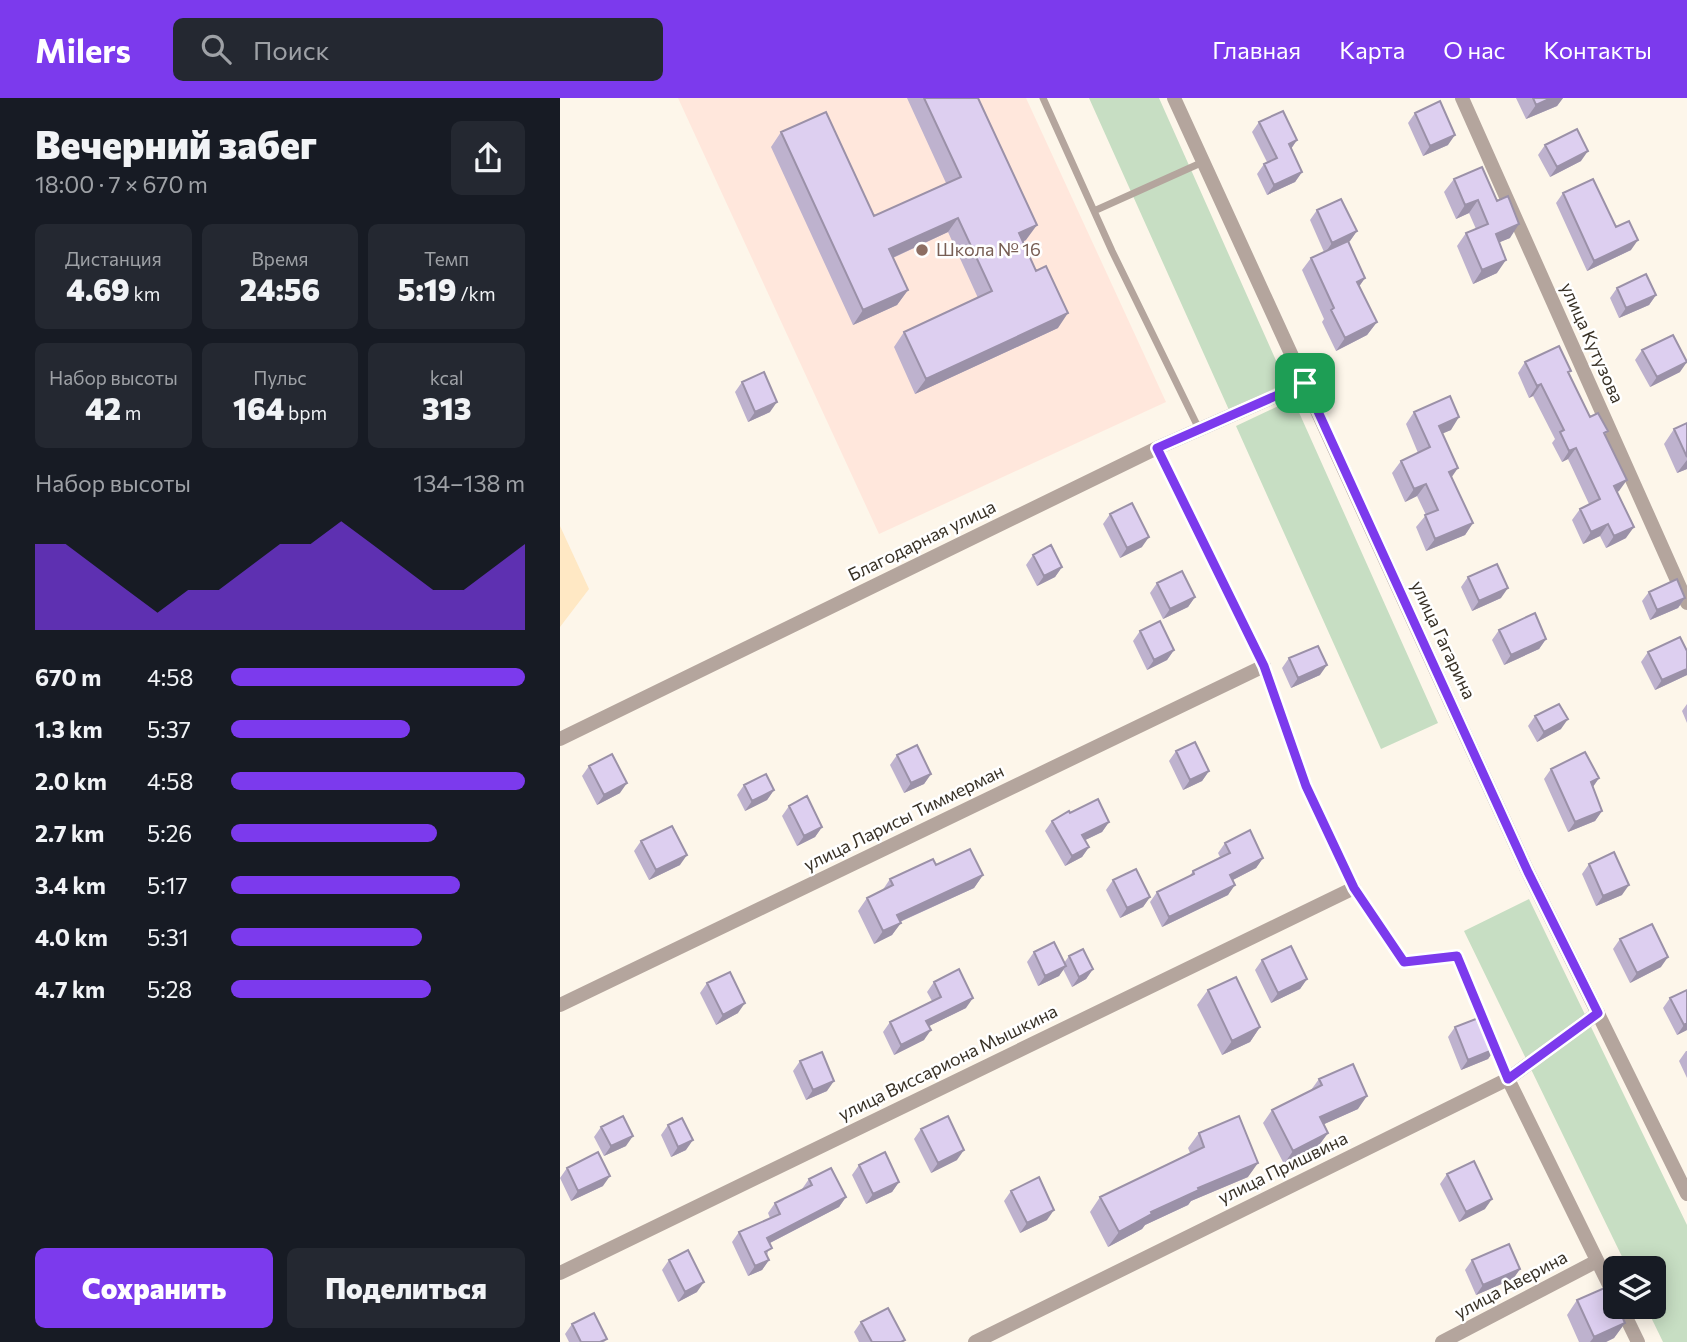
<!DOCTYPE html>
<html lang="ru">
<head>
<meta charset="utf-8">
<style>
  :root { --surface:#171b24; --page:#242831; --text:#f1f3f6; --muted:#9ea1a6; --accent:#7c3aed }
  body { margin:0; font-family:Commissioner,sans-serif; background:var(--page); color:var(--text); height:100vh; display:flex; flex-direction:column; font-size:26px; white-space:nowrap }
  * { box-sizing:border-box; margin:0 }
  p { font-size:23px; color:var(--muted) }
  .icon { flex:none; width:38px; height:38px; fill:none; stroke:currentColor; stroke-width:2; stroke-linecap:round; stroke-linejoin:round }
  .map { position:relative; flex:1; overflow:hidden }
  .drawer { display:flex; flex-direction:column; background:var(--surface); width:560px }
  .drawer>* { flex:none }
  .controls { position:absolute; left:1043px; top:1158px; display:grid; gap:14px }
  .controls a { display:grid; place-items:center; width:63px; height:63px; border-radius:10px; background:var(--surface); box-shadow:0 4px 18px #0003; font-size:35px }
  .pin { position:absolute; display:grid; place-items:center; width:60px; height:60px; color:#fff; margin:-30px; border-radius:14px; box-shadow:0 4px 10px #0006 }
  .round { display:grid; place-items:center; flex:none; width:74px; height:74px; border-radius:10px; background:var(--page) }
  .overview { display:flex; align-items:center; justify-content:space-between; height:119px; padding:0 35px }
  h1 { font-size:38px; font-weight:800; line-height:52px }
  .figures { display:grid; grid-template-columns:repeat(3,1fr); gap:10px; height:119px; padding:7px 35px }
  .figures div { display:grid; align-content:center; border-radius:10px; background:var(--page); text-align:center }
  .figures b { font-size:30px; font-weight:800 }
  .figures small { font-size:19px; font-weight:400 }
  .figures p { font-size:19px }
  .chart { height:196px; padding:14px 35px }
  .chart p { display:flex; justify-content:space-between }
  .chart svg { width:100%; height:126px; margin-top:7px; fill:var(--accent); opacity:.7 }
  .cta { display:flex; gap:14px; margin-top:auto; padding:14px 35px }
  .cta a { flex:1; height:80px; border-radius:10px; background:var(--accent); color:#fff; font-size:28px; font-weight:800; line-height:80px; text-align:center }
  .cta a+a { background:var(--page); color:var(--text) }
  ul { padding:0 35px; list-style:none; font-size:23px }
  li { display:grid; grid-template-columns:112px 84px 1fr; align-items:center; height:52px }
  li i { height:18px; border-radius:9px; background:var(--accent) }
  header { display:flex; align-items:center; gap:42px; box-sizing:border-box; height:98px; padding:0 35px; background:var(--accent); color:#fff }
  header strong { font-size:33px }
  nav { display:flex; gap:38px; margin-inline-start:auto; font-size:24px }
  .search { width:490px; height:63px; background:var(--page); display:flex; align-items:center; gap:18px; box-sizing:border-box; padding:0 24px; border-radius:10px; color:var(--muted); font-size:26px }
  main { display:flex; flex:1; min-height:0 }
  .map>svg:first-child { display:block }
  .built { fill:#ffe8c4 }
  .education { fill:#ffe7dc }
  .green { fill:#c7dec3 }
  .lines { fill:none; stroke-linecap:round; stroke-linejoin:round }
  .lane { stroke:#b4a59d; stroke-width:7 }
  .street { stroke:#b4a59d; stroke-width:14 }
  .wall { fill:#beb2ce }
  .shaded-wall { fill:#9b91a8 }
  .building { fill:#ddcff0; stroke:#9b91a8; stroke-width:2 }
  .route-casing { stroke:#fff; stroke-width:14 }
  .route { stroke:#7c3aed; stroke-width:9 }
  .education-dot { fill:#8d6e63; stroke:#fff; stroke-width:2.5 }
  .labels { text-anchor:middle; stroke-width:5; stroke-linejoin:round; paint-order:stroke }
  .education-label { font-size:18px; fill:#785e54; stroke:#fff; text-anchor:start }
  .street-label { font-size:18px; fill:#383126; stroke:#fff }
</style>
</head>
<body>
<header>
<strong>Milers</strong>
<div class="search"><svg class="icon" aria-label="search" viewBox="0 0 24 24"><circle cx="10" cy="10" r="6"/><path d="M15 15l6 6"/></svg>Поиск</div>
<nav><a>Главная</a><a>Карта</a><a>О нас</a><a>Контакты</a></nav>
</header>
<main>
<section class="drawer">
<div class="overview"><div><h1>Вечерний забег</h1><p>18:00 · 7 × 670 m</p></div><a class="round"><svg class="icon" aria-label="share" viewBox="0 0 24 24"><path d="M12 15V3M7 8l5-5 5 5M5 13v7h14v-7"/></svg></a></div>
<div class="figures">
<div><p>Дистанция</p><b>4.69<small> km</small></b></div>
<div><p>Время</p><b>24:56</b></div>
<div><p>Темп</p><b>5:19<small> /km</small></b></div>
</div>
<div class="figures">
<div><p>Набор высоты</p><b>42<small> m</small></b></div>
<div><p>Пульс</p><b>164<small> bpm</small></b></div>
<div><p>kcal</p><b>313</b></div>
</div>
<div class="chart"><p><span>Набор высоты</span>134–138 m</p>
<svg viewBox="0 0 160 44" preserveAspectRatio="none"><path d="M0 44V14L10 14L20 22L30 30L40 38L50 30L60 30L70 22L80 14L90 14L100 6L110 14L120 22L130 30L140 30L150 22L160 14V44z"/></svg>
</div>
<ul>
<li><b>670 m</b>4:58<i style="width:100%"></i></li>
<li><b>1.3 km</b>5:37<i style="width:61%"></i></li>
<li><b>2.0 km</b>4:58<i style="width:100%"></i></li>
<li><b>2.7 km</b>5:26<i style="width:70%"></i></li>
<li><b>3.4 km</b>5:17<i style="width:78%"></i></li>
<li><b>4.0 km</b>5:31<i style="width:65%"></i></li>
<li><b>4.7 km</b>5:28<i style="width:68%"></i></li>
</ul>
<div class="cta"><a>Сохранить</a><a>Поделиться</a></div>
</section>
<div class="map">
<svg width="1127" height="1244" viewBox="0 0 1127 1244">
  <rect width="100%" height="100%" fill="#fdf6ea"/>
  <path class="built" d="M0 428 29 491 0 529Z"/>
  <path class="education" d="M118 0H466L606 304 319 436Z"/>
  <path class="green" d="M529 0H599L726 285 669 312Z
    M733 301 878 625 821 651 676 328Z
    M969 801 1127 1127V1244H1103L1086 1209H1094V1171H1068L904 833Z"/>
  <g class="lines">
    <path class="lane" d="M483 0 552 153 639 331
      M534 113 643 64
      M597 350 704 568 746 687 794 790 844 864 897 857 948 981"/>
    <path class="street" d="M614 0 968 774 1127 1096
      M902 0 1127 505
      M0 641 597 350 745 285
      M0 907 704 568
      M948 981 1055 1199
      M0 1175 794 790
      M1061 1209 1078 1244
      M415 1244 948 981 1038 915
      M882 1244 1037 1163"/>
  </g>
  <path class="wall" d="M347 0H418L466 142 462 144 498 230 355 296 334 249 344 234 418 200 388 134 333 160 348 192 337 207 293 227 211 49 221 34 314 118 386 85Z
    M956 0H1003L997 8 966 21Z
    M855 15 888 47 863 58 848 25Z
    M699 24 737 42 731 51 742 74 735 84 707 97 697 76 704 66 707 64 692 34Z
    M985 47 1021 63 990 79 978 57Z
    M922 69 950 140 939 144 937 175 913 186 897 148 906 135 916 131 909 115 896 121 884 94 894 81Z
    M1003 95 1056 129 1071 152 1027 173 996 105Z
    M757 112 797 133 789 144 805 180 799 188 817 224 807 237 776 253 762 224 764 221 742 172 751 160 764 154 750 122Z
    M1057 190 1096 197 1089 207 1059 220 1050 200Z
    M1082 252 1120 274 1090 289 1075 262Z
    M965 264 1009 275 1030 319 1048 333 1045 337 1059 393 1057 394 1066 440 1046 450 1040 438 1023 446 1012 422 1020 411 1029 406 1008 361 1002 364 992 345 995 341 973 298 969 300 958 275Z
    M182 284 210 314 188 324 175 294Z
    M854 314 891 332 882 335 891 380 913 425 905 437 866 453 856 429 866 417 857 398 845 404 832 375 841 363 858 355 846 326Z
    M1127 325V371L1117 375 1104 346 1114 331Z
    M550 416 582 449 560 460 543 426Z
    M473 457 502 469 495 479 477 488 466 467Z
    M908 479 941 500 912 513 901 489Z
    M597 485 635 499 628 509 603 521 590 495Z
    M1089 494 1125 500 1118 510 1090 522 1082 503Z
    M939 532 986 541 979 551 944 567 932 542Z
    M580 533 614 552 607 562 587 572 573 543Z
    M1088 554 1127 577 1095 592 1081 564Z
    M729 560 760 577 731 590 722 570Z
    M1127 606V625L1122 613Z
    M975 618 1001 631 977 644 968 628Z
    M616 653 649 673 642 683 623 692 609 663Z
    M337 657 371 676 364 686 344 695 330 667Z
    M29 668 60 695 37 707 22 678Z
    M991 671 1039 680 1033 689 1042 713 1035 723 1008 734 984 681Z
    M184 687 214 692 207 702 185 713 177 697Z
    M229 708 262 729 255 739 237 748 222 718Z
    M510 715 549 724 542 734 525 742 529 749 522 759 505 768 485 733 492 723Z
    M81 743 120 767 89 782 74 753Z
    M665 745 703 760 696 770 673 782 668 797 602 829 590 804 597 794 629 779 633 773 660 759 658 755Z
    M1029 766 1062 797 1036 808 1022 776Z
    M376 767 423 777 414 790 340 824 332 837 314 846 298 813 307 800 322 793 330 781Z
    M553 782 590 799 583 809 560 820 546 792Z
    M1060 841 1101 869 1070 885 1053 851Z
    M474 854 504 865 509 858 533 871 526 881 512 889 503 871 499 878 478 888 467 864Z
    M702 862 747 881 740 891 711 905 695 872Z
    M374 884 406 910 369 928 364 942 334 957 323 934 330 924 372 903 367 894Z
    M147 885 178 915 156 927 140 895Z
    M648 892 700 929 690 944 662 957 637 907Z
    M1110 900 1127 932 1117 937 1103 910Z
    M895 929 935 951 928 961 901 972 888 939Z
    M1126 953H1127V980L1119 963Z
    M240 963 267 993 246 1002 233 973Z
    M759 981 798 1011 764 1026 768 1035 759 1047 724 1066 703 1025 712 1012 751 992Z
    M108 1027 126 1052 111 1059 101 1037Z
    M41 1029 66 1048 44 1058 34 1039Z
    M361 1031 397 1062 371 1075 354 1041Z
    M639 1035 688 1079 631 1103 628 1107 585 1127 582 1131 548 1149 530 1114 540 1099 630 1055 628 1050Z
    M299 1067 339 1084 332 1094 306 1106 292 1077Z
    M7 1070 43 1088 11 1103 0 1080Z
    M887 1076 925 1111 899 1124 880 1086Z
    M249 1081 286 1099 279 1109 210 1145 207 1158 209 1162 202 1172 188 1178 172 1144 179 1134 210 1120 208 1115 215 1105 242 1092V1091Z
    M451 1093 487 1122 460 1135 444 1103Z
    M109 1162 137 1194 118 1204 102 1172Z
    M912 1162 960 1171 953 1181 916 1197 905 1172Z
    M1017 1202 1065 1225 1054 1240 1046 1244H1019L1007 1217Z
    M301 1224 345 1242 343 1244H299L294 1234Z
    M12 1226 47 1241 44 1244H9L5 1236Z"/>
  <path class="shaded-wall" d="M991 0H1003L997 8 966 21 976 7Z
    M895 37 888 47 863 58 870 48Z
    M737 42 730 52 729 46Z
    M1028 53 1021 63 990 79 997 69Z
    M742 74 735 84 707 97 714 87Z
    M918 102 909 115 896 121 905 107Z
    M398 120 388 134 319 166 329 151Z
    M959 126 950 140 926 150 936 136Z
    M477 127 466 142 448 150 459 135Z
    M797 133 790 143 765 155 772 145Z
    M1078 142 1071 152 1027 173 1034 163Z
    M946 162 937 175 913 186 922 172Z
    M805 180 796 193 797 184Z
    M348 192 337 207 293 227 303 212Z
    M1096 197 1089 207 1059 220 1066 210Z
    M508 215 498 230 355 296 366 281Z
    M817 224 807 237 776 253 785 240Z
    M1127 264 1120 274 1090 289 1097 279Z
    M981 286 973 298 969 300 977 288Z
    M217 304 210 314 188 324 195 314Z
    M899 319 891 332 870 341 879 328Z
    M1016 350 1008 361 1002 364 1009 353Z
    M1127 362V371L1117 375Z
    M898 370 889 383V374Z
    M1067 382 1059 393 1046 399 1054 388Z
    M866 386 857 398 845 404 854 391Z
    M913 425 905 437 866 453 875 441Z
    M1048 426 1040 438 1023 446 1031 434Z
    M1074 429 1066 440 1046 450 1054 438Z
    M589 439 582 449 560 460 567 450Z
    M502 469 495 479 477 488 484 478Z
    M948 490 941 500 912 513 919 503Z
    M635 499 628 509 603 521 610 511Z
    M1125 500 1118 510 1090 522 1097 512Z
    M986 541 979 551 944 567 951 557Z
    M614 552 607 562 587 572 594 562Z
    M767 567 760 577 731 590 738 580Z
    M1127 571V577L1095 592 1102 582Z
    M1008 621 1001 631 977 644 984 634Z
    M649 673 642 683 623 692 630 682Z
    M371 676 364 686 344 695 351 685Z
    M1039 680 1032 690 1031 684Z
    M67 685 60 695 37 707 44 697Z
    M214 692 207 702 185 713 192 703Z
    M1042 713 1035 723 1008 734 1015 724Z
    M549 724 542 734 515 747 522 737Z
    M262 729 255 739 237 748 244 738Z
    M529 749 522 759 505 768 512 758Z
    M127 757 120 767 89 782 96 772Z
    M703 760 696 770 663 787 670 777Z
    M423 777 414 790 328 829 337 817Z
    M675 787 668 797 602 829 609 819Z
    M1069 787 1062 797 1036 808 1043 798Z
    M590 799 583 809 560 820 567 810Z
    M341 825 332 837 314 846 323 833Z
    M1108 859 1101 869 1070 885 1077 875Z
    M506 868 499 878 478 888 485 878Z
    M533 871 526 881 512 889 519 879Z
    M747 881 740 891 711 905 718 895Z
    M413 900 406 910 359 933 366 923Z
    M185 905 178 915 156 927 163 917Z
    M1127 925V932L1117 937 1124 927Z
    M700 929 690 944 662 957 672 943Z
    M371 932 364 942 334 957 341 947Z
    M935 951 928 961 901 972 908 962Z
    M274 983 267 993 246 1002 253 992Z
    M807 998 798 1011 751 1032 760 1019Z
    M768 1035 759 1047 724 1066 733 1053Z
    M73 1038 66 1048 44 1058 51 1048Z
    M133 1042 126 1052 111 1059 118 1049Z
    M404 1052 397 1062 371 1075 378 1065Z
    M698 1065 688 1079 631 1103 628 1107 585 1127 582 1131 548 1149 559 1134 591 1114 638 1090Z
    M50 1078 43 1088 11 1103 18 1093Z
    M339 1084 332 1094 306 1106 313 1096Z
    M286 1099 279 1109 200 1150 207 1140Z
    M932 1101 925 1111 899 1124 906 1114Z
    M494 1112 487 1122 460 1135 467 1125Z
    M209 1162 202 1172 188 1178 195 1168Z
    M960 1171 953 1181 916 1197 923 1187Z
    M144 1184 137 1194 118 1204 125 1194Z
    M1065 1225 1054 1240 1046 1244H1030L1034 1239Z"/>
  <path class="building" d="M364 0H418L477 127 459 135 476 173 486 168 508 215 366 281 344 234 432 193 398 120 329 151 348 192 303 212 221 34 266 14 314 118 401 79Z
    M973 0H991L976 7Z
    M880 3 895 37 870 48 855 15Z
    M723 13 737 42 729 46 742 74 714 87 704 66 717 60 699 24Z
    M1017 31 1028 53 997 69 985 47Z
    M922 69 937 103 948 98 959 126 936 136 946 162 922 172 906 135 928 126 918 102 905 107 894 81Z
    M1033 81 1056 129 1069 123 1078 142 1034 163 1003 95Z
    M781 101 797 133 772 145 757 112Z
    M788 143 805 180 797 184 817 224 785 240 771 212 774 210 751 160Z
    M1086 176 1096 197 1066 210 1057 190Z
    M1113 237 1127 264 1097 279 1082 252Z
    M999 248 1011 273 1008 274 1030 319 1038 315 1048 333 1044 335 1067 382 1054 388 1074 429 1054 438 1048 426 1031 434 1020 411 1040 401 1016 350 1009 353 1000 334 1004 332 981 286 977 288 965 264Z
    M204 274 217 304 195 314 182 284Z
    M890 298 899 319 879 328 898 370 889 374 913 425 875 441 865 417 878 412 866 386 854 391 841 363 870 349 854 314Z
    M1127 325V359L1114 331Z
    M572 405 589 439 567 450 550 416Z
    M491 447 502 469 484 478 473 457Z
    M937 466 948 490 919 503 908 479Z
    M622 473 635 499 610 511 597 485Z
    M1117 481 1125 500 1097 512 1089 494Z
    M975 515 986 541 951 557 939 532Z
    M600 523 614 552 594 562 580 533Z
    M1120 539 1127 553V571L1102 582 1088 554Z
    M758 548 767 567 738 580 729 560Z
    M999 606 1008 621 984 634 975 618Z
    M635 644 649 673 630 682 616 653Z
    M357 647 371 676 351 685 337 657Z
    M1025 654 1039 680 1031 684 1042 713 1015 724 991 671Z
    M52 656 67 685 44 697 29 668Z
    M206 676 214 692 192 703 184 687Z
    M247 698 262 729 244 738 229 708Z
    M538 701 549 724 522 737 529 749 512 758 492 723 509 713 510 715Z
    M112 728 127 757 96 772 81 743Z
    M690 732 703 760 670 777 675 787 609 819 597 794 634 776 633 773 670 755 665 745Z
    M410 751 423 777 337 817 341 825 323 833 307 800 333 787 330 781 373 761 376 767Z
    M1054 754 1069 787 1043 798 1029 766Z
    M576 771 590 799 567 810 553 782Z
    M1092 826 1108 859 1077 875 1060 841Z
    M494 844 506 868 485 878 474 854Z
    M731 848 747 881 718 895 702 862Z
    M523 851 533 871 519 879 509 858Z
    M399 871 413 900 366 923 371 932 341 947 330 924 381 899 374 884Z
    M170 874 185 905 163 917 147 885Z
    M676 879 700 929 672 943 648 892Z
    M1127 892V925L1124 927 1110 900Z
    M921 919 935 951 908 962 895 929Z
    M262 954 274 983 253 992 240 963Z
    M793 966 807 998 760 1019 768 1035 733 1053 712 1012 762 987 759 981Z
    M63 1018 73 1038 51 1048 41 1029Z
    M388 1018 404 1052 378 1065 361 1031Z
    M679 1018 698 1065 638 1090 639 1092 591 1114 592 1116 559 1134 540 1099 644 1049 639 1035Z
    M122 1020 133 1042 118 1049 108 1027Z
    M38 1054 50 1078 18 1093 7 1070Z
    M325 1054 339 1084 313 1096 299 1067Z
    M914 1063 932 1101 906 1114 887 1076Z
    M271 1070 286 1099 207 1140 212 1150 205 1154 209 1162 195 1168 179 1134 220 1116 215 1105 252 1087 249 1081Z
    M479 1079 494 1112 467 1125 451 1093Z
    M949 1146 960 1171 923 1187 912 1162Z
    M128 1152 144 1184 125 1194 109 1162Z
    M1049 1188 1055 1203V1209H1058L1065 1225 1034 1239 1017 1202Z
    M328 1210 345 1242 341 1244H312L301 1224Z
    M34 1215 47 1241 40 1244H21L12 1226Z"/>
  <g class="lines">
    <g class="route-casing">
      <path id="route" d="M745 285 968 774 1038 915 948 981 897 858 844 864 794 790 746 688 704 568 597 350Z"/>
    </g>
    <use href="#route" class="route"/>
  </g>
  <circle class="education-dot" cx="362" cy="152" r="7"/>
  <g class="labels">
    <g class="education-label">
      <text x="376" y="158">Школа № 16</text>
    </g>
    <g class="street-label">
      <text transform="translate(1032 245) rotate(66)" y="6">улица Кутузова</text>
      <text transform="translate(362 443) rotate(-26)" y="6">Благодарная улица</text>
      <text transform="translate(883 542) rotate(65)" y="6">улица Гагарина</text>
      <text transform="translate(344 720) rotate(-26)" y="6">улица Ларисы Тиммерман</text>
      <text transform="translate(388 965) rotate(-26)" y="6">улица Виссариона Мышкина</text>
      <text transform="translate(723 1070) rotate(-26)" y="6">улица Пришвина</text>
      <text transform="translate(951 1187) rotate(-28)" y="6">улица Аверина</text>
    </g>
  </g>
</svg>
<div class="controls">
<a><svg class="icon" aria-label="layers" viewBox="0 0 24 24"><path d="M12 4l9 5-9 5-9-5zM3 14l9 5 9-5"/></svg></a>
</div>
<div class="pin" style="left:745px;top:285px;background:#1e9e55"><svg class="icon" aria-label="arrive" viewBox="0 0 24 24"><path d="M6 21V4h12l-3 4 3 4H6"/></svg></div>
</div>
</main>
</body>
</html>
